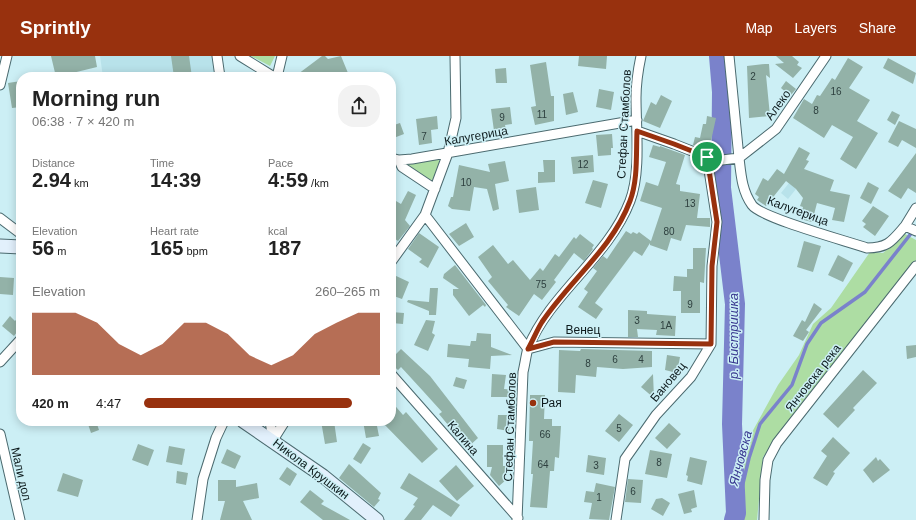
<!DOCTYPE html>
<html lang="en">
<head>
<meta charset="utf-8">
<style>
  :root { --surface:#fff; --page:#f2f2f2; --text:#222; --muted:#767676; --accent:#98310e }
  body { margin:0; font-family:Arial,sans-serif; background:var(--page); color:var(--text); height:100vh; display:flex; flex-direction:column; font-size:15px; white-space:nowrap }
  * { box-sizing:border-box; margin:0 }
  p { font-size:13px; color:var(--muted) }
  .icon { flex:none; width:22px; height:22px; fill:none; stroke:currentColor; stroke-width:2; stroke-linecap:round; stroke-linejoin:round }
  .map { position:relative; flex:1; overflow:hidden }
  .drawer { position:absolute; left:16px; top:16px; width:380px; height:354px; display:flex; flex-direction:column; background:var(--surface); border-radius:16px; box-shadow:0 2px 10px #0003 }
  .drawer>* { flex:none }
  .pin { position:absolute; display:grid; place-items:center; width:34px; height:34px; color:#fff; margin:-17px; border:2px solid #fff; border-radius:50%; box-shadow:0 1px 4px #0007 }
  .round { display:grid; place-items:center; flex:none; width:42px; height:42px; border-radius:16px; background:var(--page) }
  .overview { display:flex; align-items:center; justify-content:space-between; height:68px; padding:0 16px }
  h1 { font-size:22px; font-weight:600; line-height:30px }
  .metrics { display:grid; grid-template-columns:repeat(3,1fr); gap:6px; height:68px; padding:4px 16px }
  .metrics div { display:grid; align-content:center }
  .metrics b { font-size:20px; font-weight:600 }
  .metrics small { font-size:11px; font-weight:400 }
  .metrics p { font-size:11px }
  .chart { height:112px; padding:8px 16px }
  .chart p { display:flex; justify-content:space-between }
  .chart svg { width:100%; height:72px; margin-top:4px; fill:var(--accent); opacity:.7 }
  ul { padding:0 16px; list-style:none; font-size:13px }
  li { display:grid; grid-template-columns:64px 48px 1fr; align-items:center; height:30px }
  li i { height:10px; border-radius:5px; background:var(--accent) }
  header { display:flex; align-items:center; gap:24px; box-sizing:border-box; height:56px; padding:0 20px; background:var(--accent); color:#fff }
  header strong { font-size:19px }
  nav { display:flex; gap:22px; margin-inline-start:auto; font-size:14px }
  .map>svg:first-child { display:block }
  .built { fill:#b8e2ea }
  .green { fill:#addda3 }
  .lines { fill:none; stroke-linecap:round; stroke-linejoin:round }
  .stream { stroke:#7a82cb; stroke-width:3.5 }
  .river { stroke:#7a82cb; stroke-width:20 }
  .building { fill:#93b2a8 }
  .street-casing { stroke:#4b6a6f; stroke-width:11 }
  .secondary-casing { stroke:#4b6a6f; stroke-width:15 }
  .street { stroke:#fff; stroke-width:9 }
  .secondary { stroke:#e2f0fc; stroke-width:13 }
  .route-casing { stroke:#fff; stroke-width:8 }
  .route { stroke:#98310e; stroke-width:5 }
  .poi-dot { fill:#98310e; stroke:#cceff5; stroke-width:1.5 }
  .labels { text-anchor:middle; stroke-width:3; stroke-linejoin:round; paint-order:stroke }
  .number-label { font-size:10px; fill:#2e403f }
  .street-label { font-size:12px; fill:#0d1a1c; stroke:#cceff5 }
  .poi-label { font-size:12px; fill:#0d1a1c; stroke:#cceff5; text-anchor:start }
  .water-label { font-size:13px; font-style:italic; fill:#38378f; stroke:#cceff5 }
</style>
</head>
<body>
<header>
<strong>Sprintly</strong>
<nav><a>Map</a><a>Layers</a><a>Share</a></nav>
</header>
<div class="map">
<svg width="916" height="464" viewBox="0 0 916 464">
  <rect width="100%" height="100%" fill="#cceff5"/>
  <path class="built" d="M100 0H212L215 21H103Z
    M789 127 796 133 788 143 781 137Z"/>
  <path class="green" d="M251 0H275L270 10Z
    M438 102 440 107 432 125 407 109V107Z
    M905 178 916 184V204L794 359 763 401 757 464H729L746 387 778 329 799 299 813 268 831 252 870 196 883 197Z"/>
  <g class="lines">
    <path class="stream" d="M736 457 749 402 760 368 792 329 807 288 821 267 865 236 913 175"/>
    <path class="river" d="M719 0 722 36 721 132 735 248 732 368 736 457 734 464"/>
  </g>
  <path class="building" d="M51 0H95L97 11 56 21Z
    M171 0H189L192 21H174Z
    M322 0H325L328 3 341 0 348 17 338 21H294Z
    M579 0H607L606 13 578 10Z
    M776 0H792L799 6 797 9 802 12 793 22 775 8 784 7Z
    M848 2 863 11 849 32 870 44 857 65 878 77 856 113 840 103 853 81 832 69 824 82 793 62 804 43 812 48 817 39 820 40 832 22 835 24Z
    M888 2 916 17 913 28 883 12Z
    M546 6 551 40H554V65L535 69 531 51 536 50 530 9Z
    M765 8H769L770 22 766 19 770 60 749 62 747 10Z
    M506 12 507 27H496L495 13Z
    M21 25V51L12 52 8 27Z
    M786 25 796 33 790 40 781 32Z
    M599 33 614 36 611 54 596 51Z
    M573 36 578 56 566 59 563 38Z
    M661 39 672 45 660 72 643 65 651 46 656 49Z
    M510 51 512 68 505 69 506 74 494 75 491 53Z
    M892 55 900 59 895 69 887 64Z
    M437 60 438 73 431 74 432 87 419 89 416 63Z
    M707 60 716 62 711 85 708 84 706 93 693 89 695 81 700 82 703 68H706Z
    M899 65 916 73V92L902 84 898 91 888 86Z
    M400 67 404 78 391 83V70Z
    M612 78 613 92H611V99L598 100 596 79Z
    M653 89 660 91V90L685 99 676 128 680 129V135L700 138 697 162H710V171L686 169 681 185 671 182 667 195 650 189V187L642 200 634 195 595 247 603 253 596 263 578 251 588 236 584 233 597 215 593 212 603 200 607 203 626 175 631 178 633 176 637 178 639 176 651 185 662 152 640 145 646 126 658 130 666 106 649 101Z
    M799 91 810 97 806 104 809 105 804 113 834 124 830 135 850 139 844 166 832 164 835 152 817 147 812 166 800 163 803 151 800 150 803 142 796 133 786 125 766 150 757 144 759 141 755 138 763 122 768 125 777 113 784 118Z
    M916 97V137L908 132 901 143 888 135Z
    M593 99 594 116 573 118 571 101Z
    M543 104H555V126L538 127V116H544Z
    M505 105 509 125 495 128 499 153 493 155 487 133 474 131 470 155 452 153 448 150 451 141H453L459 109 490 116 488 108Z
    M593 124 608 128 601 152 585 147Z
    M868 126 879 132 871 148 860 142Z
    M536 131 539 154 519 157 516 134Z
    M408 135 416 139 405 164 410 170 398 185 391 180V142L401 148Z
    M873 150 889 160 875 180 863 171 866 168 862 165Z
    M466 167 474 181 459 190 449 178Z
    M419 177 439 191 428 212 419 206 422 203 408 193Z
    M580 178 594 189 592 192 593 193 584 205 574 197 554 224 556 226 542 244 534 238 519 260 506 251 508 249 488 225 492 221 478 201 493 189 508 208 513 204 530 224 540 212 543 215 555 198 559 201 574 181 576 183Z
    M804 185 821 190 813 216 797 211Z
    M693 192H706L704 227 700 226V257H681V235H673L674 220 687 221V213H693Z
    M838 199 853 207 843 226 828 219Z
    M455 209 486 249 485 251 483 249 469 260 453 239V233H459L443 222 444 218Z
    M394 219 409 226 402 243 391 239V228Z
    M0 221 14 222 13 239 0 238Z
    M430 232H438L436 259H429V255L407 246 408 244 429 246Z
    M814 247 822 253 806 274 809 276 803 285 793 280 802 264 805 266Z
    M628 254 647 255V258L676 260 675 280 656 279 657 274 637 273 638 281H628Z
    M391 256 404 257 403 268 391 267Z
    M21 258V271L14 280 2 270 10 260 15 265Z
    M426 264 435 265 432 277 435 279 428 295 414 289Z
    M477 277 491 278V291L512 299 491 300 490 313 468 311 469 303 447 301 448 288 470 290 471 285H476Z
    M916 289V301L907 303 906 290Z
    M401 293 430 320 478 382 467 392 439 358 442 356 423 335 401 311 398 314 391 308V303Z
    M581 293 652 295V311L623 313 597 311 596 321 576 319 575 337 558 336 559 294 580 295Z
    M667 299 680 301 677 317 665 314Z
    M863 314 877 327 853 352 855 354 838 372 823 358Z
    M492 318 506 319 504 333 516 334V341H491Z
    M653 318 654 342 641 331Z
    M456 321 467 324 464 333 453 330Z
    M530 339H545L544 363H552V370H561L559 402 555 401 554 415H550L547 452 530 451 533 418H531L533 385H529Z
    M391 345 403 359 406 356 438 393 422 407 381 365H391Z
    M619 358 633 369 619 386 605 375Z
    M498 359H511L509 375 497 373Z
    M87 365H96L99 374 91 377Z
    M321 365H334L337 386 325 388Z
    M363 365H376L379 380 366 382Z
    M669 367 681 378 667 393 655 382Z
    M833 381 850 397 833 416 835 417 827 430 813 422 827 400 821 395Z
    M363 387 371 392 361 408 353 403Z
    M138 388 154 394 148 410 132 404Z
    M487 389H503V410H506V424L499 430 490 419 492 411H487Z
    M169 390 185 393 182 409 166 406Z
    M227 393 241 400 235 413 221 407Z
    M650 394 672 398 667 422 645 418Z
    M588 399 606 402 604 419 586 416Z
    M690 401 707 405 702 429 687 425 688 420 686 419Z
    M876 401 878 405 880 403 890 414 873 427 863 414Z
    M349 408 381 437 378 443 380 444 374 451 339 422Z
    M456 409 474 430 457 445 439 425Z
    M287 411 297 418 290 430 279 423Z
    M177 415 188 417 186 429 176 427Z
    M63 417 83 424 78 441 57 435Z
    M409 417 460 449 451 461 433 449 421 464H404L415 450 413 449 418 442 400 432Z
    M628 423 643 424 641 447 625 446Z
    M218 424H236V431L257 427 259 442 243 445 252 464H220L225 445H218Z
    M596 427 615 431 609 464 589 463 592 447 584 446 586 435 594 436Z
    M310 434 324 445 321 448 350 464H323L300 446Z
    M694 434 697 451 691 453 692 456 684 458 678 438Z
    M662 442 670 447 663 460 651 453 656 443Z"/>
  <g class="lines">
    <g class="street-casing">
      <path id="street" d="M217 0 220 21
        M240 0 274 21
        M729 0 739 102
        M277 21 282 0
        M0 29 7 0
        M637 75 674 88 707 101 722 104 739 102C741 119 742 135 752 149 761 162 847 185 867 192 888 192 892 185 905 170L916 175
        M391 102 399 104 412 103 637 64
        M739 102 776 73 826 0
        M399 104 402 111 435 133
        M425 159 528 293 554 286 711 288
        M0 162 21 178
        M905 170 916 152
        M391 206 425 159 448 97 456 62 455 0
        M0 306 21 283
        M391 318 518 462
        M270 365 273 384
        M0 378 20 464
        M273 384 285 365
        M197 464 203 423 216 382 224 365
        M517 464 523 316C525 308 526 299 528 292 551 236 608 202 630 145 641 117 636 73 636 42 636 28 638 14 641 0
        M616 464 625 403 656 359 691 321 711 288 712 210 717 166 707 101
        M764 464 765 424 768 404 777 387 916 210"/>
    </g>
    <g class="secondary-casing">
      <path id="secondary" d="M0 190 21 191
        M243 365 323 420 377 464"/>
    </g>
    <use href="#street" class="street"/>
    <use href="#secondary" class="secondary"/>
  </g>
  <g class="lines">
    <g class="route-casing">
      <path id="route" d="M637 75 674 88 707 101 717 166 712 210 711 288 554 286 528 293C533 284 537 274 542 266 570 224 612 193 630 145 638 124 636 98 637 75Z"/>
    </g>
    <use href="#route" class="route"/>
  </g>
  <circle class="poi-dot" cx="533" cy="347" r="4"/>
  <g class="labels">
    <g class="number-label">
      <text x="753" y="24">2</text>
      <text x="836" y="39">16</text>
      <text x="816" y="58">8</text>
      <text x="542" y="62">11</text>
      <text x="502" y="65">9</text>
      <text x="424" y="84">7</text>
      <text x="583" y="112">12</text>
      <text x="466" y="130">10</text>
      <text x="690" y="151">13</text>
      <text x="669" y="179">80</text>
      <text x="541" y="232">75</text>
      <text x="690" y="252">9</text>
      <text x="637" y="268">3</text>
      <text x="666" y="273">1А</text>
      <text x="615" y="307">6</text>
      <text x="641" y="307">4</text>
      <text x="588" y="311">8</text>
      <text x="619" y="376">5</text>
      <text x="545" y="382">66</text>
      <text x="659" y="410">8</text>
      <text x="543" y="412">64</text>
      <text x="596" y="413">3</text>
      <text x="633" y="439">6</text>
      <text x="599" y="445">1</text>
    </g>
    <g class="street-label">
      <text transform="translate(778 49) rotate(-54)" y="4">Алеко</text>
      <text transform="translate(624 68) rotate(-87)" y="4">Стефан Стамболов</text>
      <text transform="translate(476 80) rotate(-10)" y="4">Калугерица</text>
      <text transform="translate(798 155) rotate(20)" y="4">Калугерица</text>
      <text x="583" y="278">Венец</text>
      <text transform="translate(813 322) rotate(-52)" y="4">Янчовска река</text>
      <text transform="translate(668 326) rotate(-50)" y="4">Бановец</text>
      <text transform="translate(510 371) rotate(-88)" y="4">Стефан Стамболов</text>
      <text transform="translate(463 382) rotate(49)" y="4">Калина</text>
      <text transform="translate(311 413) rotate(37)" y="4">Никола Крушкин</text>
      <text transform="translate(21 418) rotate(77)" y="4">Мали дол</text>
    </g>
    <g class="poi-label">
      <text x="541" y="351">Рая</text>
    </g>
    <g class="water-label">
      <text transform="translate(733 280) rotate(-90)" y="5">р. Бистришка</text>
      <text transform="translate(740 402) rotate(-75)" y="5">Янчовска</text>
    </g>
  </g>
</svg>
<div class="pin" style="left:707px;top:101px;background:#1e9e55"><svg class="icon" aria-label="arrive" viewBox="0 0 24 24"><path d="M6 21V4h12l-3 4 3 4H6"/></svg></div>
<section class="drawer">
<div class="overview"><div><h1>Morning run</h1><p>06:38 · 7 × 420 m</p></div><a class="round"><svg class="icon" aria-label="share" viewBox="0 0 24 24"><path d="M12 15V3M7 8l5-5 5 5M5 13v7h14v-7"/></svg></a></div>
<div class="metrics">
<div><p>Distance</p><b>2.94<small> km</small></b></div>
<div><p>Time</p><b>14:39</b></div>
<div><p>Pace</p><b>4:59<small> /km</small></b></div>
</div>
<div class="metrics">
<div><p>Elevation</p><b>56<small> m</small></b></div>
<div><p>Heart rate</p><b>165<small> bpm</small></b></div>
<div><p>kcal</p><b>187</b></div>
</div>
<div class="chart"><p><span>Elevation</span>260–265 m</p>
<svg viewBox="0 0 160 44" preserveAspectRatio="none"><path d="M0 44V6L10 6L20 6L30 12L40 25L50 32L60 25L70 12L80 12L90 19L100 32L110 38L120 32L130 19L140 12L150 6L160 6V44z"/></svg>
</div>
<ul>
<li><b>420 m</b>4:47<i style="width:88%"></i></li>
</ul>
</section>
</div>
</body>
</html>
